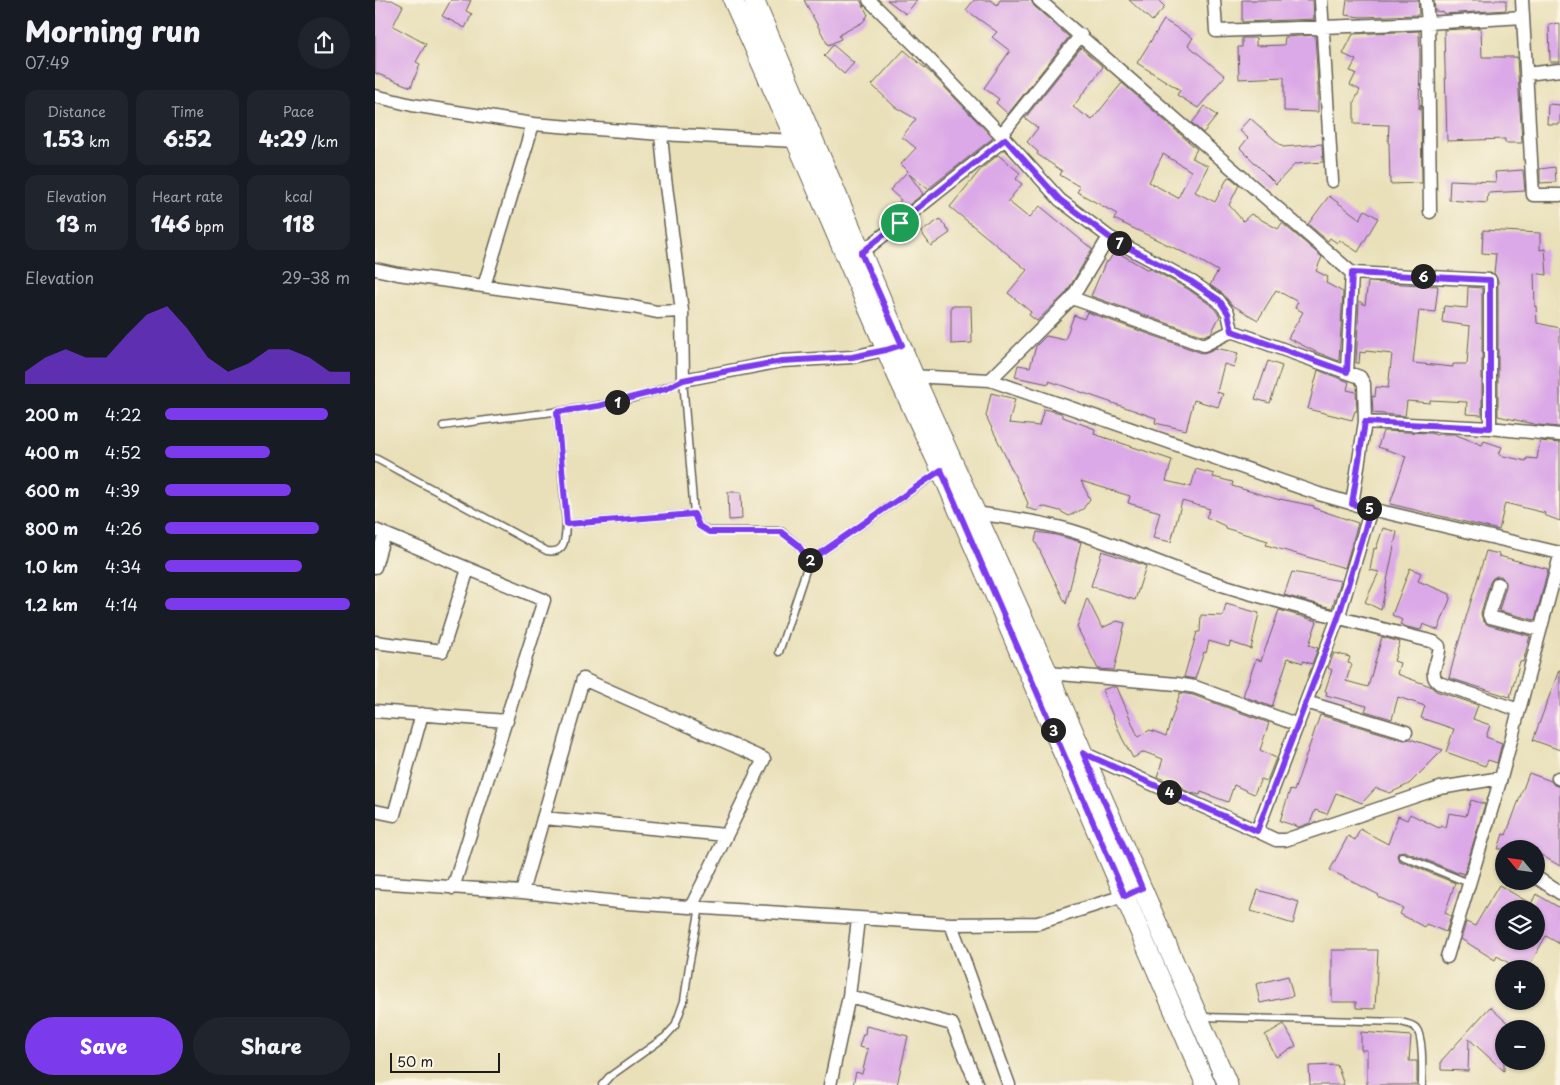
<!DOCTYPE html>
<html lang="en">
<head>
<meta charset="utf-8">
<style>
  :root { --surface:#171b24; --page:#20242c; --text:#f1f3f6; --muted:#9ea1a6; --accent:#7c3aed }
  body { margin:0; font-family:"Playpen Sans",sans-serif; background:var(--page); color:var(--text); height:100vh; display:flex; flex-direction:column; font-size:19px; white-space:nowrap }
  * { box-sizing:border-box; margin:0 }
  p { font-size:16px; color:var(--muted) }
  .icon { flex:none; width:28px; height:28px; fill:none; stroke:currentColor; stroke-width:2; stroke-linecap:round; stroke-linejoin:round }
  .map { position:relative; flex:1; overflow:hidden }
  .panel { display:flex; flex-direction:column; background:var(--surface); width:375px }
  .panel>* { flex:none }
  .needle { width:32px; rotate:299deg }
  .tools { position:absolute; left:1120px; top:840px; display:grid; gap:10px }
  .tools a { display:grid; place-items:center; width:50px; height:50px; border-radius:50%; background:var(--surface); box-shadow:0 1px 4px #0004; font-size:25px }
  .scale { position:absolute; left:15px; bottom:12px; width:110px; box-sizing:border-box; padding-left:5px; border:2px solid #1c1c1c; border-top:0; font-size:14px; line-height:18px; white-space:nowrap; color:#1c1c1c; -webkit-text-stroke:4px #fcf5e5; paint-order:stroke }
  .pin { position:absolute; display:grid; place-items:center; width:42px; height:42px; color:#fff; margin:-21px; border:2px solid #fff; border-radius:50%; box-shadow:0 1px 5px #0007 }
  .km { position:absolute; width:25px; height:25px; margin:-12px; border-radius:50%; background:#222; color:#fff; font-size:14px; line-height:25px; text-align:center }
  .round { display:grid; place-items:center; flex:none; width:52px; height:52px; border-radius:26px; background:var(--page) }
  .overview { display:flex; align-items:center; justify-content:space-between; height:85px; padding:0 25px }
  h1 { font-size:28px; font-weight:800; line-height:38px }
  .stats { display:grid; grid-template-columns:repeat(3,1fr); gap:8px; height:85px; padding:5px 25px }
  .stats div { display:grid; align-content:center; border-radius:12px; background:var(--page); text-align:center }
  .stats b { font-size:21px; font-weight:800 }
  .stats small { font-size:14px; font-weight:400 }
  .stats p { font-size:14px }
  .chart { height:140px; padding:10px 25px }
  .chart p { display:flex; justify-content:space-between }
  .chart svg { width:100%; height:90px; margin-top:5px; fill:var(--accent); opacity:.7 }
  .primary-button { display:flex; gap:10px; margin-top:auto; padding:10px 25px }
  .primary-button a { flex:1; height:58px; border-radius:30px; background:var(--accent); color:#fff; font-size:20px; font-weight:800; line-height:58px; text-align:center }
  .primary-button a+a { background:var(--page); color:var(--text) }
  ul { padding:0 25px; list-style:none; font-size:16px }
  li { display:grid; grid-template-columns:80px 60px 1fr; align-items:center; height:38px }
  li i { height:12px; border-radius:6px; background:var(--accent) }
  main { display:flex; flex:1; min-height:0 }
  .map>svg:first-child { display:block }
  .building { fill:#dba9e7; fill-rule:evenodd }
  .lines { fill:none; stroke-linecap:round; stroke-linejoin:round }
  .service-casing { stroke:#646153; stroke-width:9 }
  .minor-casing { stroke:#646153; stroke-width:15 }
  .primary-casing { stroke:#646153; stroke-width:21 }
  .service { stroke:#fff; stroke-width:6 }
  .minor { stroke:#fff; stroke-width:12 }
  .primary { stroke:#fff; stroke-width:19 }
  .route-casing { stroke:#fff; stroke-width:10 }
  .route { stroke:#7c3aed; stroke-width:6 }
</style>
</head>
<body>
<main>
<section class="panel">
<div class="overview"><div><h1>Morning run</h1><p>07:49</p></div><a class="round"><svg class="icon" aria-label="share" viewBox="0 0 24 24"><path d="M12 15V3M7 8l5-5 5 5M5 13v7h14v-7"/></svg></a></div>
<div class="stats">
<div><p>Distance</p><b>1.53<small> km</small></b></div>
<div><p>Time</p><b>6:52</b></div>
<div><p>Pace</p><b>4:29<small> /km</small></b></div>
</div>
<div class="stats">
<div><p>Elevation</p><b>13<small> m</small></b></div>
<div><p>Heart rate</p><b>146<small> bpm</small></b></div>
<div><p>kcal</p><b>118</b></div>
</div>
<div class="chart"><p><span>Elevation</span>29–38 m</p>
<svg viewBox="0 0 160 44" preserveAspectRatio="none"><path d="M0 44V38L10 31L20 27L30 31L40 31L50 20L60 10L70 6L80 17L90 31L100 38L110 34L120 27L130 27L140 31L150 38L160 38V44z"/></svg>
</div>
<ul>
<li><b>200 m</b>4:22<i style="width:88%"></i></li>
<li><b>400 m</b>4:52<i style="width:57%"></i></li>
<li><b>600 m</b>4:39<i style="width:68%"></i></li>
<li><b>800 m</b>4:26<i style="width:83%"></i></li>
<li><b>1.0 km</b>4:34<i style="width:74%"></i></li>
<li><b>1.2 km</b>4:14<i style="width:100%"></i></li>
</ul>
<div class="primary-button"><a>Save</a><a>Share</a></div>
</section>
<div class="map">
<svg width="1185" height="1085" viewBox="0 0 1185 1085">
  <rect width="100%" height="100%" fill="#fcf5e5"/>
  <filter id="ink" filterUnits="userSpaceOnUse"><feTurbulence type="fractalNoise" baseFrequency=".02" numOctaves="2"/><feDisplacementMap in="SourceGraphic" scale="10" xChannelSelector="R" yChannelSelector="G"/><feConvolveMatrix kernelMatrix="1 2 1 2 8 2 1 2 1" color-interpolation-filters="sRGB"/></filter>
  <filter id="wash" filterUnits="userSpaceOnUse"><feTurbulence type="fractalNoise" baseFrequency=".0096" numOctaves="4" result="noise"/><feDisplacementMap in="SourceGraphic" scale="20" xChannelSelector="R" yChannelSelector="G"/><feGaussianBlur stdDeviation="1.12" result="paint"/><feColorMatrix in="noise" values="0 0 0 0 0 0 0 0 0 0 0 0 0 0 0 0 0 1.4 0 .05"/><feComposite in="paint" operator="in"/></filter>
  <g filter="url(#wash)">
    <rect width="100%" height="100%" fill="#e9e0ba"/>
    <g id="blocks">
      <path class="building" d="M0 0H17L28 6 18 26 51 44 41 62 45 64 36 87 0 73Z
        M76 0H96L91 11 97 14 90 28 67 16Z
        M429 0H485L493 15 488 22 464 35 466 39 453 45Z
        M512 0H542L531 14Z
        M599 0H616L622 5 625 0H656L659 6 694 37 633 114 621 103 624 99 609 88 635 51 617 37 622 32 591 10Z
        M754 0H783L790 7 777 21Z
        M867 0H938L939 19 867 22Z
        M972 0H1043L1044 15 985 17 970 15Z
        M1059 0H1131V10L1069 14 1068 12 1060 11Z
        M789 20 818 38 813 45 850 76 823 108 802 95 805 90 762 63Z
        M1185 23V62H1175L1174 24Z
        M1106 28 1107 57H1142L1147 143H1130V139L1072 141 1069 30Z
        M1044 31 1045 56 1044 110 1046 105 1047 183 1015 184 1014 143H1013L1014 125 979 124V102L985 90 975 85 981 73 975 71 981 60 968 54 978 34Z
        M940 35 943 87V112L909 111V77L864 79 863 47H867V38H881V46L909 45 910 37Z
        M458 45 479 63 469 74 449 56Z
        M706 48 728 67 698 107 717 120 747 83 822 149 817 158 833 166 820 192 840 202 853 177 856 178 864 185 854 205 868 221 876 214 903 229 907 223 947 257 941 271 953 277 951 283 968 292 964 361 941 352 913 338 928 312 920 308 923 302 901 290 883 320 857 305 848 294 835 285 843 271 822 259 739 219 742 214 702 192 705 187 685 175 687 171 662 154 663 152 652 142 663 128 650 118ZM788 154 816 171 803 198 774 182Z
        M529 50 557 74 618 138 553 189 534 174 548 194 524 213 520 207 526 200 515 190 533 171 526 164 541 148 527 137 541 119 520 107 497 85Z
        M1173 104 1185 105V124H1172Z
        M830 106 842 116 828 133 817 123Z
        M875 118 908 147 947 144 948 162 920 164 901 184 865 148 873 138 864 130Z
        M623 155 645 173 641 179 647 184 633 201 654 218 665 206 717 249 691 293 662 321 654 315 656 312 633 293 652 270 575 207 606 169Z
        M1180 167 1181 182 1165 183V169Z
        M1148 170 1150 191 1113 193 1112 203 1074 200 1075 180 1121 182 1120 172Z
        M954 196 985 219 990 210 1003 218 983 252 964 240 962 243 955 238 953 241 933 224Z
        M565 219 575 233 556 246 546 232Z
        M1108 230 1165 233V250L1170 249 1172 275 1159 273 1160 307 1161 306 1162 323 1185 328V427L1163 425 1123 416V280L1119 273 1121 254 1107 253Z
        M740 251 773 270 774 268 813 289 837 306 845 316 836 333 828 336 716 296 731 261 733 262Z
        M993 282 1063 286 1060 312 1044 310 1038 363 1078 367V364H1092L1095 326 1067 322 1069 306 1092 308 1093 287 1107 288V415L1091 414 1092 402 1055 400V403L1032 401 1030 416 998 413 997 396 1000 397 1001 387 1013 388 1017 354 991 351 990 353 985 352 984 363H981L984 301 990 305Z
        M576 306H596L597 343 576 344Z
        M712 312 827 353 832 352 841 348 863 353 859 367 849 364 842 392 848 394 843 407 819 400 811 430 780 423 781 418 674 381V384L640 377 643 365 655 367 661 346 671 336 690 340 699 315 709 319Z
        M893 361 907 366 895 403 880 399Z
        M943 370 974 382 972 390 981 392 982 411H980L977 420 933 409Z
        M616 393 640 399 634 423 664 426 669 409 686 413 688 417 720 429 719 434 797 460 791 481 816 487 821 469 839 474 838 477 858 482 857 486 905 500V499L939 506V508L983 523 970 568 891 545 893 541 850 528V526L831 517 835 509 807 501 796 542 778 538 785 512 753 503 755 496 706 481 715 499 708 509 694 516 685 511 666 506 663 511 651 508 653 503 611 416Z
        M1008 431 1055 433 1062 435 1063 434H1079L1107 445 1109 441 1127 447 1124 455 1151 461 1152 458 1162 459 1165 441 1185 443V521L1169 515 1170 513 1130 503 1124 530 1015 504 1031 456 1003 447Z
        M353 492H366L367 519 354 520Z
        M1008 528 1022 532 1006 610 990 602 1004 572 995 570 999 548 1001 549Z
        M662 532 681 535 706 542 691 604 660 541Z
        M727 551 771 566 760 600 716 586Z
        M1111 551 1124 554V556L1173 569 1160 620 1124 611 1131 586V582L1126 576H1122L1118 578 1115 582 1106 613 1108 621 1113 625 1155 636 1148 662 1145 661 1135 697 1074 678 1081 651Z
        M1035 568 1046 573 1043 581 1075 594V599L1063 630 1048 624 1046 630 1032 627 1025 624 1027 620 1017 615Z
        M917 572 966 581 957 608 909 595Z
        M712 598 727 628 742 621 750 623 739 670 723 669 702 627Z
        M851 604 884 613 876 649 855 642 854 647 834 641 831 653 829 652 820 679 809 677 822 632H825L826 615 848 616Z
        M904 610 942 621 934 645 943 648 937 664 928 661V663L913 658 897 707 868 696 881 659 886 661Z
        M1007 637 1025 642 1019 661 1025 663 1022 674 1055 686 1061 691 1103 705 1098 719 1115 725 1111 737 1127 743 1122 763 1113 760 1110 766 1071 752 1079 729 1046 718 1050 706 1023 697 1017 719 990 711 992 706 951 695 952 692 950 691 957 670 953 668 959 653 975 657 973 663 977 664 971 681 993 687Z
        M1184 670H1185V750L1158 740Z
        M736 687H742L763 737 775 730 791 736 805 693 818 695 894 723 885 750 901 758 892 781 886 779 879 794 859 785 853 802 826 792 825 795 816 793 807 789 808 787 782 777 788 759 769 752 758 758 747 738 727 690Z
        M945 715 1029 740 1035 739 1068 750 1034 784 1015 793 1001 788 987 803 961 793 952 814 940 810 935 823 924 827 905 821 915 790 919 791Z
        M1154 773 1176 781 1179 785 1185 787V866L1161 852V849H1123L1128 834 1131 835Z
        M1096 800 1110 804 1089 874 1083 872V873L1029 851 1024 852 1022 855 1023 859 1025 861 1080 883 1070 913 1076 916 1071 932 1051 924 1049 927 1025 914 1028 908 1003 897 1004 895 955 870 973 836 980 840 985 829 1013 844 1023 816 1032 820 1035 814 1064 828 1066 825 1071 828 1074 813 1091 816Z
        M1124 885 1156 904 1161 894 1185 908V944L1171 936 1152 969H1144L1122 956 1120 960 1086 939 1091 922 1100 926ZM1129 909H1161V941H1129Z
        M883 890 924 902 918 924 876 911Z
        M957 950H1003L1000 1009 981 1008V1002H957Z
        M913 976 918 996 885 1003 881 984Z
        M1115 1007 1139 1029H1129V1071L1094 1039 1093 1071 1066 1070V1061Z
        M909 1024 921 1046 901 1057 890 1035Z
        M491 1026 533 1036 522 1085H478L481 1072 487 1074 493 1049 484 1047 488 1034H490Z
        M986 1032 1036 1036 1034 1061H1042V1085H992V1050H986Z
        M962 1065 969 1085H935L934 1066Z"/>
    </g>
  </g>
  <g filter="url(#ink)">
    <use href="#blocks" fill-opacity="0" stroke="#646153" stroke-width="1"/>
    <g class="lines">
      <g class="service-casing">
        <path id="service" d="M68 426C102 421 136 417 171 413 217 407 266 401 308 380L319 514 191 524 182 411
          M0 458 172 551C191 554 190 539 191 524
          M319 514 324 526 334 531H406L423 545 434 561
          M404 652 434 561 564 472
          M1027 856 1094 883
          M827 1017 1026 1022C1032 1024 1037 1024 1041 1028 1049 1037 1047 1073 1047 1085
          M227 1085 234 1077 290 1037 300 1026 309 1001 314 966 325 907"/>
      </g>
      <g class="minor-casing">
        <path id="minor" d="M494 0 550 55 630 139 685 200 734 237 817 282 843 300 853 313 857 331
          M664 0 977 273 972 372
          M839 0 841 31 1053 23 1148 17 1147 0
          M946 0 957 181
          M1051 0 1053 23 1055 212
          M1148 17 1158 195H1185
          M1151 74 1185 70
          M0 96 37 105 158 124 286 134 421 141
          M286 134 290 178 307 311
          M626 135 706 35
          M486 253 630 139
          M0 269 23 274 258 307 282 312 307 311 308 380 407 361 477 357 518 348
          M977 273 1115 280V428
          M109 286 158 124
          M697 298 734 237
          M534 376 615 380 944 494 996 509 1185 553
          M615 380 697 298 829 345 857 331 985 377 989 384 990 422 1115 428 1185 435
          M977 504 990 422
          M996 509 963 618 882 831 901 840H910L1065 788 1126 778
          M601 513C632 518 664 521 694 530 745 545 793 568 844 584 914 606 987 624 1059 642L1064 646C1066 660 1051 674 1064 683L1144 710
          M0 530 169 600 78 888
          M0 567 9 535
          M1123 584 1114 615 1115 617 1165 630
          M0 642 67 651 93 569
          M673 673 802 684 820 687 923 725
          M931 702 1031 732
          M0 711 132 721
          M708 753 882 831
          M1183 778 1185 779
          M0 811 19 815 47 714
          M168 818 351 835
          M1164 879 1185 893
          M0 882 147 892 253 903 576 924 663 923 749 896 767 888
          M147 892 208 679 389 759 316 907
          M576 924 634 1085
          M1072 957 1126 778 1185 556
          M474 996 577 1024 602 1085
          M455 1085 474 996 483 919"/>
      </g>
      <g class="primary-casing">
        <path id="primary" d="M358 0 421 141 522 375 566 470 831 1085
          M379 0 539 376 673 673 853 1085"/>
      </g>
      <use href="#service" class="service"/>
      <use href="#minor" class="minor"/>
      <use href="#primary" class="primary"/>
    </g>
  </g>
  <g class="lines" filter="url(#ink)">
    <g class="route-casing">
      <path id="route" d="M630 139 685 200 734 237 817 282 844 300 853 313 857 331 972 372 977 273 1115 280V428L990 422 977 504 996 509 963 618 882 831 708 753 767 888 750 896 566 470 434 561 423 545 406 532H334L324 526 319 514 192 524 182 412 223 406 290 389 308 380 358 370 407 361 477 357 511 350 527 345 486 253Z"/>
    </g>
    <use href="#route" class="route"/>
  </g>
</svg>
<div class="tools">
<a><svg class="needle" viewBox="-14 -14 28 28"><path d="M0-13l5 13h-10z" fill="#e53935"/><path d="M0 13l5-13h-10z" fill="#9ea1a6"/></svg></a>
<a><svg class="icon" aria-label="layers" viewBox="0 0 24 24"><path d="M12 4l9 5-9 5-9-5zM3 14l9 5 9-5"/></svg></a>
<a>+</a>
<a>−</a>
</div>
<div class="scale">50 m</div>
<div class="pin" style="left:525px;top:223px;background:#1e9e55"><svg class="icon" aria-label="arrive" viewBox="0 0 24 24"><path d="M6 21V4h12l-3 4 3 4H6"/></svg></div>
<b class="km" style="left:242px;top:402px">1</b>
<b class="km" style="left:435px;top:560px">2</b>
<b class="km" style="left:678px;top:730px">3</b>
<b class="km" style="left:794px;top:792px">4</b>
<b class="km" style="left:994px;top:508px">5</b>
<b class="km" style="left:1048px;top:276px">6</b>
<b class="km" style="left:744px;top:243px">7</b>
</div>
</main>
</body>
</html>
